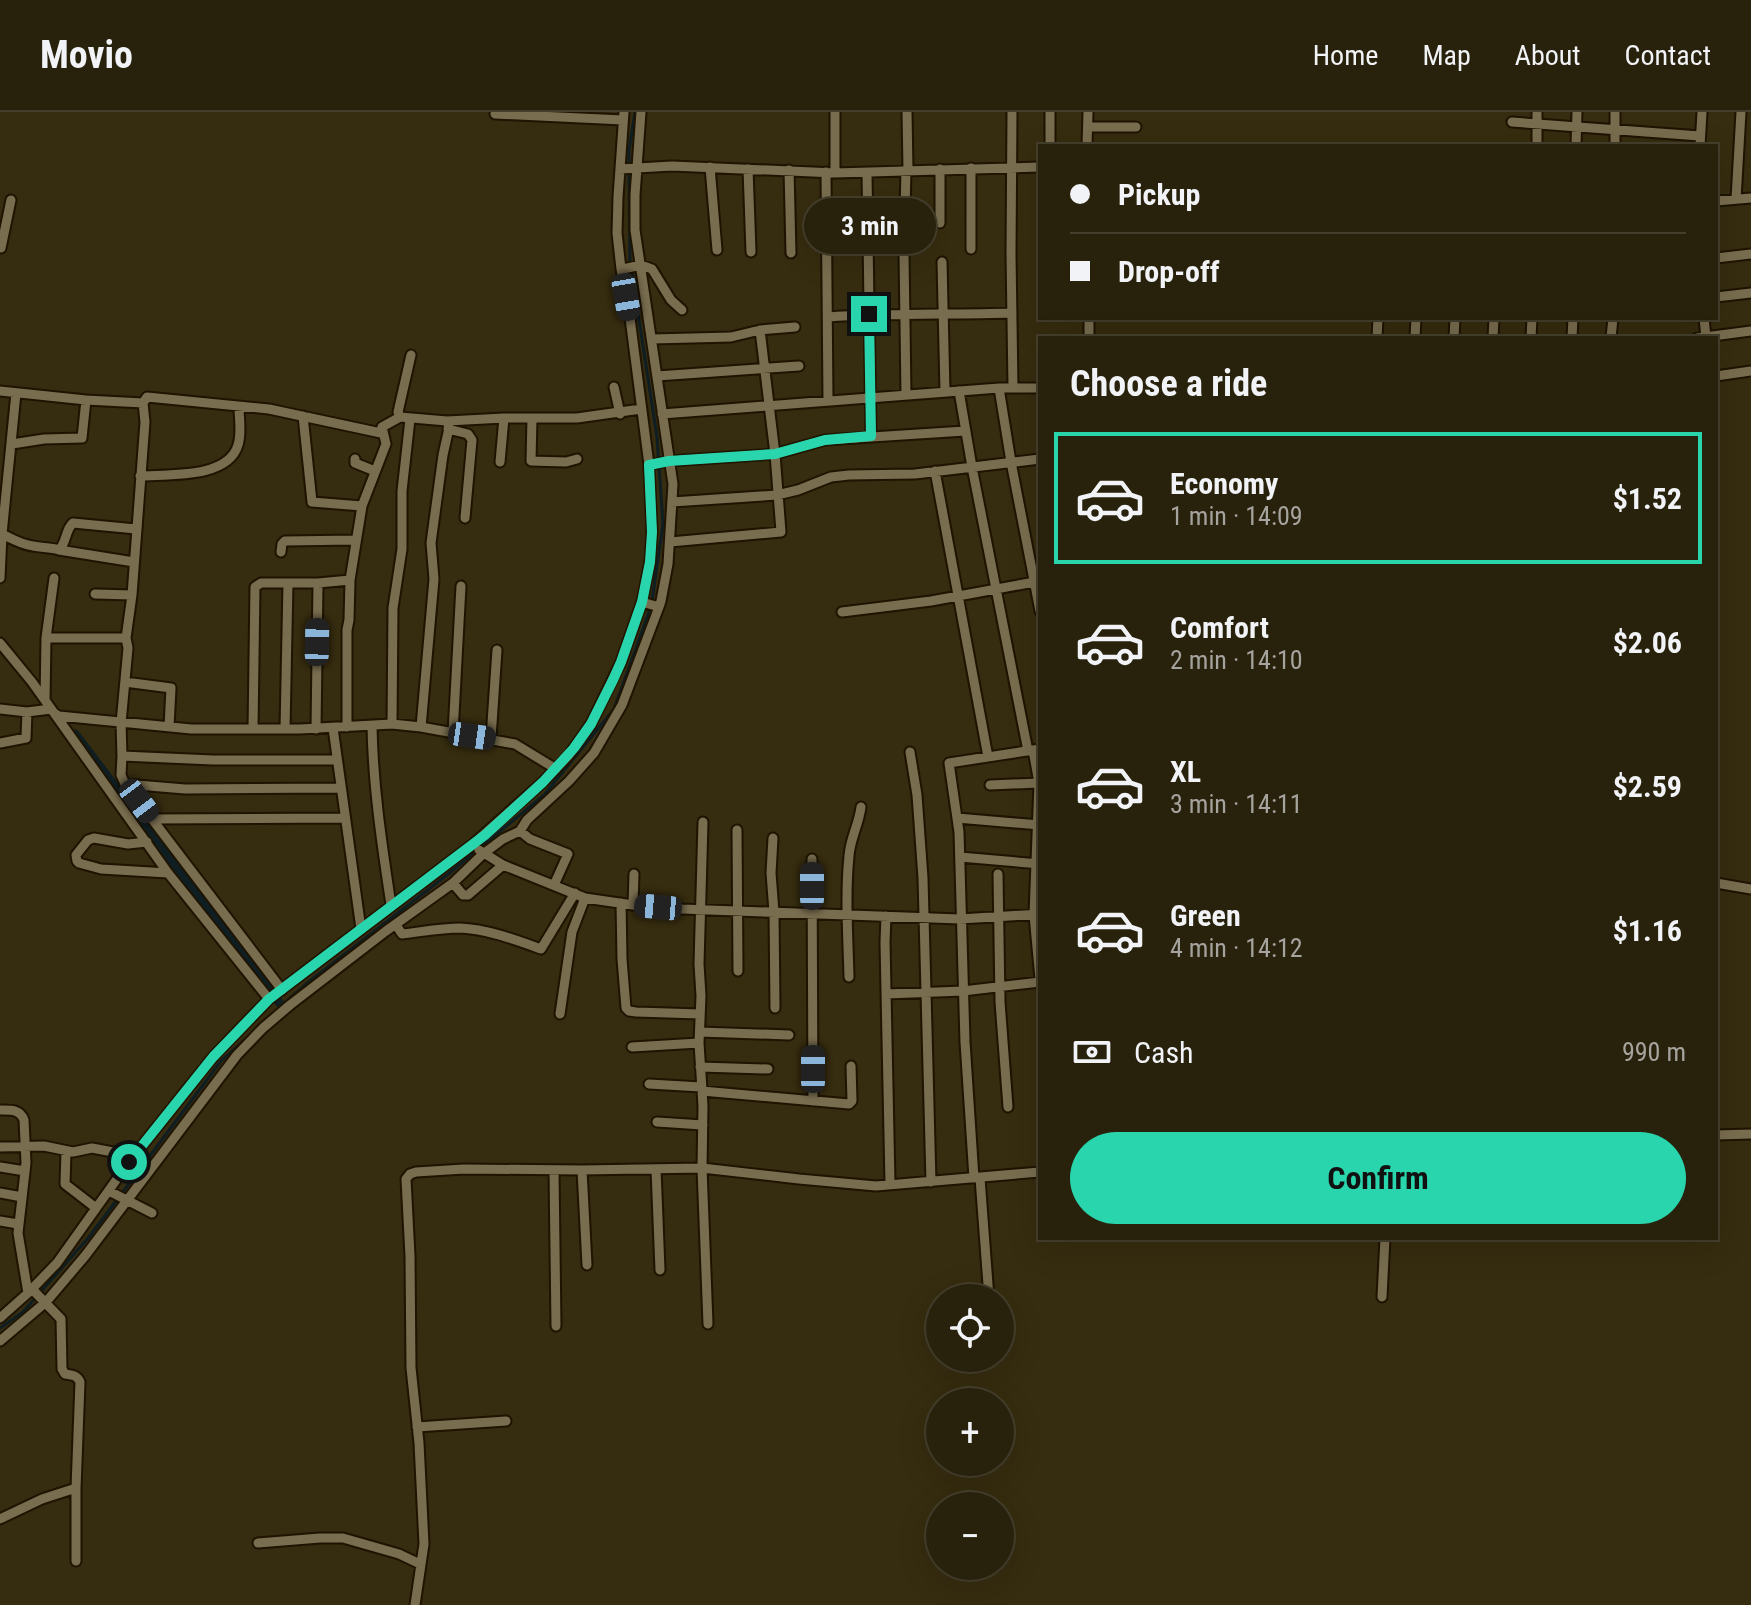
<!DOCTYPE html>
<meta charset="utf-8">
<style>
body{margin:0;font-family:"Roboto Condensed",sans-serif;background:#302914;color:#f1f3f6;height:100vh;display:flex;flex-direction:column;font-size:30px;white-space:nowrap}
*{box-sizing:border-box;margin:0}
p{font-size:26px;color:#a5a39d}
.icon{flex:none;width:44px;height:44px;fill:none;stroke:currentColor;stroke-width:2;stroke-linecap:round;stroke-linejoin:round}
.map{position:relative;flex:1;overflow:hidden}
.side{position:absolute;left:1038px;top:224px;width:680px;height:904px;display:flex;flex-direction:column;background:#28210b;border-radius:0px;box-shadow:0 8px 32px #0002,0 0 0 2px #443e2c}
.side>*{flex:none}
.hud{position:absolute;left:1038px;top:32px;width:680px;height:176px;border-radius:0px;box-shadow:0 8px 32px #0002,0 0 0 2px #443e2c;display:grid;align-content:center;height:176px;padding:0 32px;background:#28210b}
.fabs{position:absolute;left:926px;top:1172px;display:grid;gap:16px}
.fabs a{display:grid;place-items:center;width:88px;height:88px;border-radius:50%;background:#28210b;box-shadow:0 8px 32px #0002,0 0 0 2px #443e2c;font-size:40px}
.end{position:absolute;width:36px;height:36px;margin:-18px;border:10px solid #29d5ac;background:#111;box-shadow:0 0 0 4px #111}
.from{border-radius:50%}
.bubble{position:absolute;height:56px;border-radius:28px;background:#28210b;box-shadow:0 8px 32px #0002,0 0 0 2px #443e2c;font-size:26px;font-weight:700;line-height:56px;text-align:center}
.car{position:absolute;width:24px;height:48px;margin:-24px -12px;border-radius:10px;box-shadow:0 0 6px 2px #0007;background:linear-gradient(#222 24%,#8ab4d8 0 40%,#222 0 76%,#8ab4d8 0 86%,#222 0)}
.hud b{display:flex;align-items:center;gap:28px;height:76px;font-size:30px}
.hud b+b{border-top:2px solid #443e2c}
.hud i{width:20px;height:20px;background:#f1f3f6}
ul{padding:0;list-style:none}
li{display:flex;align-items:center;gap:24px;height:132px;margin:0 16px 12px;padding:0 16px;border:4px solid transparent;border-radius:0px}
li div{flex:1}
li b{display:block;font-size:30px}
li em{font-style:normal;font-weight:700}
li.current{border-color:#29d5ac}
li>.icon{width:72px;height:72px;stroke-width:1.5}
h2{padding:0 32px;font-size:36px;line-height:96px}
.pay{display:flex;align-items:center;gap:20px;height:88px;padding:0 32px;font-size:30px}
.pay p{margin-inline-start:auto}
.button{display:flex;gap:16px;margin-top:auto;padding:16px 32px}
.button a{flex:1;height:92px;border-radius:48px;background:#29d5ac;color:#111;font-size:32px;font-weight:700;line-height:92px;text-align:center}
header{display:flex;align-items:center;gap:48px;box-sizing:border-box;height:112px;padding:0 40px;background:#28210b;border-bottom:2px solid #443e2c}
header strong{font-size:38px}
nav{display:flex;gap:44px;margin-inline-start:auto;font-size:28px}
.map>svg:first-child{display:block}
</style>
<header>
<strong>Movio</strong>
<nav><a>Home</a><a>Map</a><a>About</a><a>Contact</a></nav>
</header>
<div class="map">
<svg width="1751" height="1493" viewBox="0 0 1751 1493">
<rect width="100%" height="100%" fill="#362c0f"/>
<g fill="none" stroke-linecap="round" stroke-linejoin="round">
<path stroke="#0f1e22" stroke-width="3" d="M629,52V38L635,0
M629,60L630,149L657,325L663,412L652,489
M280,895L311,868L447,763L544,683L614,597L650,497
M0,1216L23,1200L89,1125L221,949L251,922"/>
<path stroke="#0f1e22" stroke-width="9" d="M75,622L282,894"/>
<defs>
<path id="minor" d="M641,0L635,83V118L673,372L668,452L661,489L659,495L642,490
M835,0V61
M907,0L908,58
M1012,0L1011,142L1013,276
M1537,0V34
M1615,0V34
M495,2L623,8
M1512,10L1700,24
M1088,15H1136
M1050,34V0
M1087,34L1088,0
M1576,34L1577,0
M1700,34L1702,0
M710,55L717,138
M971,56V137
M620,57L672,54L835,61L1040,55
M748,57L751,140
M940,57V111
M789,58L791,141
M906,58L904,141L906,283
M826,60L828,289
M867,61L871,324
M1736,87L1741,0
M1716,89L1751,86
M1,136L11,88
M1716,146L1751,142
M942,150L945,280
M623,157L641,153L652,157L671,188L682,198
M1716,185L1751,181
M828,205C889,201 951,203 1012,201
M1704,206L1706,226
M1089,226V206
M1377,226L1378,206
M1415,226L1416,206
M1454,226L1455,206
M1493,226L1494,206
M1531,226L1532,206
M1572,226L1573,206
M1611,226L1613,206
M1697,226L1751,219
M652,227L731,225L760,218L795,215
M657,264L799,254
M1716,264L1751,259
M614,275L620,302
M999,276L1011,350L1040,499
M0,279L86,288L143,291
M959,279L972,355L1028,639
M662,302L999,276H1040
M303,304L312,390L362,394
M400,305L398,300L411,243
M532,306L531,349L566,350L577,347
M448,317L468,322L472,328L465,406
M12,332L44,327L82,326L86,288
M355,347V351L375,359
M500,350L504,306
M649,353L669,349L775,342L825,328L965,319
M935,359L988,645
M140,364C168,362 228,367 238,333C242,321 239,307 239,295
M672,390L777,383L798,378L831,365L849,363L915,362L1040,347
M2,422C12,427 22,433 33,434C42,436 50,435 59,438C67,430 65,418 73,411L136,417
M670,430L781,420L775,342L760,218
M59,438L134,450
M281,440L282,432L285,429L356,428
M0,466L2,422L16,281
M95,482L132,483
M842,500L931,489L1040,469
M46,526H126
M0,531L32,570L168,761L269,887
M125,570L171,576L169,615
M45,588L46,526L54,466
M0,597L27,600L51,597
M54,601L59,604L191,617H300L392,612L421,615L515,632L556,657
M392,612L393,496L402,437V379L410,307
M372,614C373,674 382,733 391,793
M347,615V518L349,508L350,468L362,394L386,332L382,315
M421,615L434,467L431,431L443,343L449,316L447,309
M333,616L361,817
M253,617L255,475L261,471H318L350,468
M285,617L288,471
M316,617L318,471
M453,621L461,474
M491,626L497,538
M0,631L26,626L27,600
M1040,637L1033,638L1039,671L1034,803L1040,867
M910,640L917,683L923,766L931,1070
M122,644L121,663L125,672L185,677L341,676
M337,648H213L122,644L121,611L128,536L126,526L132,483L145,310L143,291L147,285L269,297L381,321L382,315L400,305L447,309L504,306H577L641,297
M125,672L152,707L345,706
M990,673L1039,671
M957,706L1040,713
M152,707L282,878
M737,718L738,859
M520,719L530,727L568,742L554,773
M773,726L771,761L774,800L775,896
M147,730L128,732L94,726L88,728L76,743L77,749L79,751L101,757L168,761
M479,738L503,753L585,786L633,793L682,797L960,807L1040,802
M960,745L1040,752
M812,747L813,989
M998,762L1000,890L1008,995
M453,771L463,783H468L503,753
M1716,771L1751,777
M621,791L622,847L626,896L629,899L636,900L700,902
M633,793L634,762
M886,804L885,830L890,1072
M396,813L402,822C421,820 440,816 460,816C487,817 516,828 541,837L575,781
M849,865C848,825 845,783 849,744C850,727 859,712 861,695
M886,882L963,879L1040,870
M560,902L572,820L585,786
M700,920L789,923
M632,935L699,931
M700,955L768,957
M649,972L701,975
M702,979L849,992L852,989L851,954
M0,998C11,998 20,997 24,1008L26,1051L18,1121L28,1181
M657,1010L703,1013
M1716,1023L1751,1022
M0,1035L44,1034L73,1040L92,1036L113,1040L129,1050
M66,1039L65,1072L96,1096
M0,1055L25,1059
M656,1057L660,1158
M554,1058L556,1214
M582,1058L587,1153
M974,1066L965,930L959,720L949,651L1033,638
M980,1066L989,1186
M109,1079L152,1101
M0,1081L22,1085
M0,1109L18,1112
M32,1177L61,1207L62,1257L65,1262C72,1263 77,1263 80,1270L76,1376V1449
M1382,1185L1385,1126
M0,1206L28,1181L57,1151L129,1050L213,945L269,887L472,733L543,670L569,643L591,612L621,550L642,490L650,450L652,420L649,353L630,206L621,157L617,121L618,85L624,0
M708,1212L702,1056L799,1067L876,1074L1040,1060
M0,1229L46,1190L85,1144L237,943L263,916L290,893L386,819L453,771L483,742L503,727L520,719L527,708L569,669L594,641L622,593L659,495
M417,1315L506,1309
M0,1407L42,1387L76,1376
M258,1431L320,1426H343L399,1442L420,1452
M415,1493L424,1432L419,1331L411,1256L410,1144L406,1067L410,1062L416,1060L464,1057L582,1058L702,1056L703,994L699,931L701,884L699,852L703,710"/>
</defs>
<use href="#minor" stroke="#1e1400" stroke-width="13"/>
<use href="#minor" stroke="#796d4f" stroke-width="9"/>
</g>
<g fill="none" stroke-linecap="round" stroke-linejoin="round">
<path stroke="#29d5ac" stroke-width="10" d="M129,1050L213,945L269,887L485,723L543,670L574,636L591,612L613,568L621,550L642,490L650,450L652,420L649,353L669,349L775,342L825,328L871,324L869,202"/>
</g>
</svg>
<div class="fabs">
<a><svg class="icon" aria-label="locate" viewBox="0 0 24 24"><circle cx="12" cy="12" r="6"/><path d="M12 2v4M12 18v4M2 12h4M18 12h4"/></svg></a>
<a>+</a>
<a>−</a>
</div>
<i class="end from" style="left:129px;top:1050px"></i>
<i class="end" style="left:869px;top:202px"></i>
<div class="bubble" style="left:804px;top:86px;width:132px">3 min</div>
<i class="car" style="left:626px;top:185px;rotate:170deg"></i>
<i class="car" style="left:317px;top:530px;rotate:1deg"></i>
<i class="car" style="left:472px;top:624px;rotate:98deg"></i>
<i class="car" style="left:139px;top:689px;rotate:143deg"></i>
<i class="car" style="left:812px;top:774px;rotate:0deg"></i>
<i class="car" style="left:658px;top:795px;rotate:275deg"></i>
<i class="car" style="left:813px;top:957px;rotate:0deg"></i>
<div class="hud">
<b><i class="from"></i>Pickup</b>
<b><i></i>Drop-off</b>
</div>
<section class="side">
<h2>Choose a ride</h2>
<ul>
<li class="current"><svg class="icon" aria-label="car" viewBox="0 0 24 24"><path d="M5 17H2v-5l4-1 3-4h7l3 4 3 1v5h-3M9 17h6M6 11h13"/><circle cx="7" cy="17" r="2"/><circle cx="17" cy="17" r="2"/></svg><div><b>Economy</b><p>1 min · 14:09</p></div><em>$1.52</em></li>
<li><svg class="icon" aria-label="car" viewBox="0 0 24 24"><path d="M5 17H2v-5l4-1 3-4h7l3 4 3 1v5h-3M9 17h6M6 11h13"/><circle cx="7" cy="17" r="2"/><circle cx="17" cy="17" r="2"/></svg><div><b>Comfort</b><p>2 min · 14:10</p></div><em>$2.06</em></li>
<li><svg class="icon" aria-label="car" viewBox="0 0 24 24"><path d="M5 17H2v-5l4-1 3-4h7l3 4 3 1v5h-3M9 17h6M6 11h13"/><circle cx="7" cy="17" r="2"/><circle cx="17" cy="17" r="2"/></svg><div><b>XL</b><p>3 min · 14:11</p></div><em>$2.59</em></li>
<li><svg class="icon" aria-label="car" viewBox="0 0 24 24"><path d="M5 17H2v-5l4-1 3-4h7l3 4 3 1v5h-3M9 17h6M6 11h13"/><circle cx="7" cy="17" r="2"/><circle cx="17" cy="17" r="2"/></svg><div><b>Green</b><p>4 min · 14:12</p></div><em>$1.16</em></li>
</ul>
<div class="pay"><svg class="icon" aria-label="cash" viewBox="0 0 24 24"><path d="M3 7h18v10H3z"/><circle cx="12" cy="12" r="2"/></svg>Cash<p>990 m</p></div>
<div class="button"><a>Confirm</a></div>
</section>
</div>
